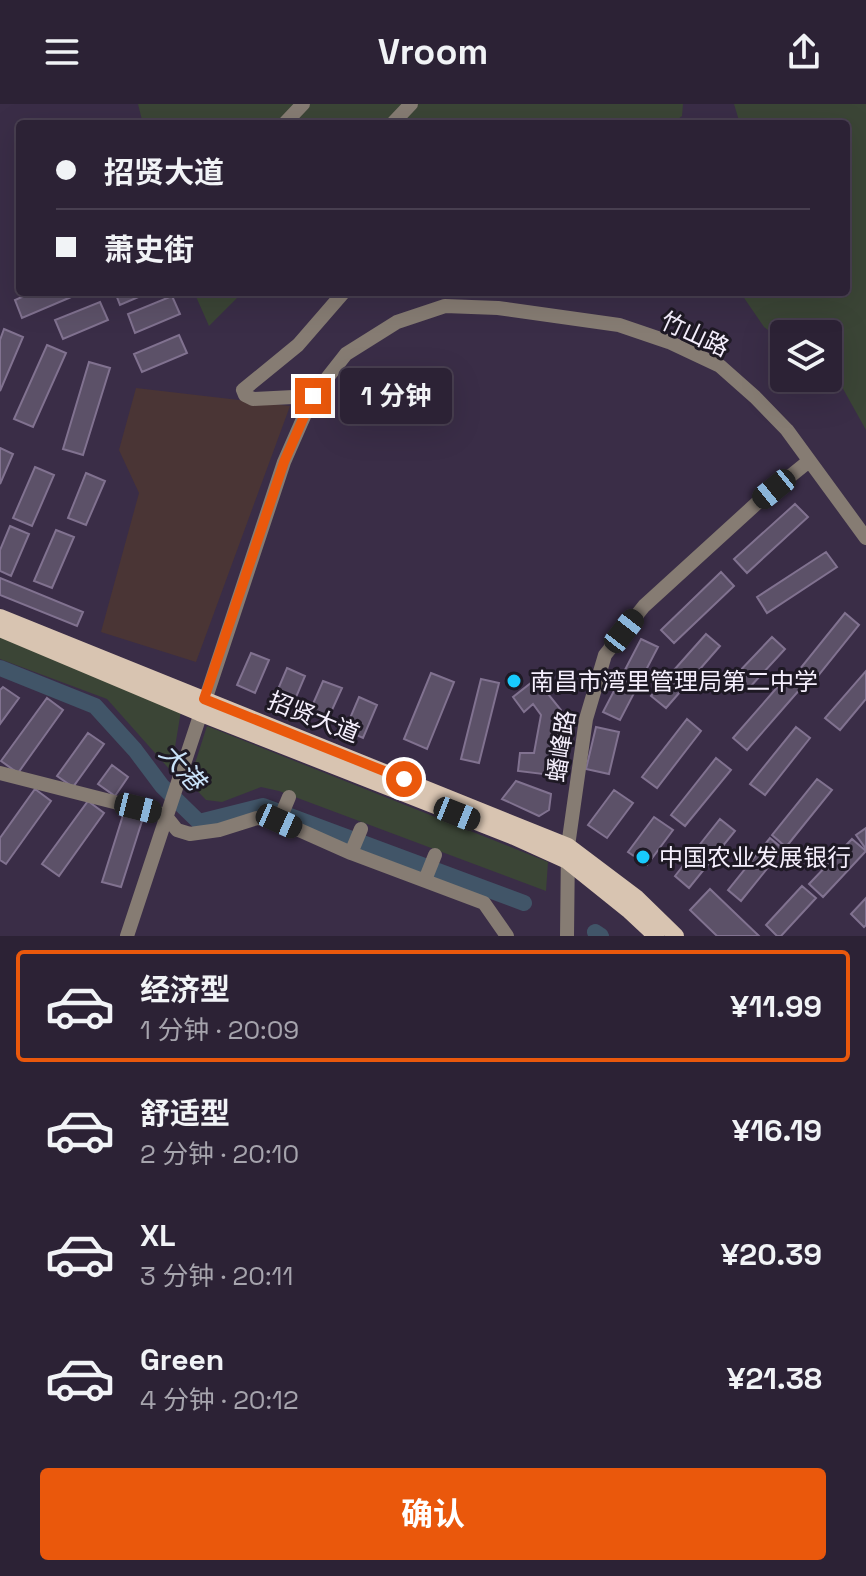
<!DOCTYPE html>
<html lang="zh">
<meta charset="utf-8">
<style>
body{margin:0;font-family:"Space Grotesk","Noto Sans SC",sans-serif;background:#342a3d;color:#f1f3f6;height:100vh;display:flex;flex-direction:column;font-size:30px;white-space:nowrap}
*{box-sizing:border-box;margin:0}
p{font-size:26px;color:#a6a4ad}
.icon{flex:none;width:44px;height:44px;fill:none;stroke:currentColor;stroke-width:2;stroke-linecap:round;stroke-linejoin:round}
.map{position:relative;height:832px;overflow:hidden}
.drawer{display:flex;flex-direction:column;background:#2c2235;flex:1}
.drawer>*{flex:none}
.hud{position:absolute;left:16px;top:16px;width:834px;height:176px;border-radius:8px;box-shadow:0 8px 32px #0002,0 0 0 2px #483f50;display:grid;align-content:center;height:176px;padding:0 40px;background:#2c2235}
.buttons{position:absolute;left:770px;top:216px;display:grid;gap:16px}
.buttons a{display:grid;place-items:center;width:72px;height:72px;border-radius:8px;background:#2c2235;box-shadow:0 8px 32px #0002,0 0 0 2px #483f50;font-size:40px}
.end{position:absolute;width:36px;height:36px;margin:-18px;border:10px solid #ea580c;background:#fff;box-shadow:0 0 0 4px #fff}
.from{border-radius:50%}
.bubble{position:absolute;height:56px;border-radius:8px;background:#2c2235;box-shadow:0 8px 32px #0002,0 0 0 2px #483f50;font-size:26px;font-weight:700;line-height:56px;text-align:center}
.car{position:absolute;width:24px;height:48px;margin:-24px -12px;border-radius:10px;box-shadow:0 0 6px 2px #0007;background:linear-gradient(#222 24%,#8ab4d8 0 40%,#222 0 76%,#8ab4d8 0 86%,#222 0)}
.hud b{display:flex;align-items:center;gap:28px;height:76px;font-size:30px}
.hud b+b{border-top:2px solid #483f50}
.hud i{width:20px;height:20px;background:#f1f3f6}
ul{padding:14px 0 0;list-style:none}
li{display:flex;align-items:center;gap:24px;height:112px;margin:0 16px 12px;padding:0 24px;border:4px solid transparent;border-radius:8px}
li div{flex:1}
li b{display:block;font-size:30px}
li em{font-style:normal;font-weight:700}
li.active{border-color:#ea580c}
li>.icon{width:72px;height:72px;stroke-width:1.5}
.primary-button{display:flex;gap:16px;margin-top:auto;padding:16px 40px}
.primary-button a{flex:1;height:92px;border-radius:8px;background:#ea580c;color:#fff;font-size:32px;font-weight:700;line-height:92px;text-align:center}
header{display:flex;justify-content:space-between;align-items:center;height:104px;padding:0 40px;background:#2c2235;font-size:36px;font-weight:700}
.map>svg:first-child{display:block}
</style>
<header><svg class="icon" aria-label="menu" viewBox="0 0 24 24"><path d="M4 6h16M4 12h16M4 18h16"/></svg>Vroom<svg class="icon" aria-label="share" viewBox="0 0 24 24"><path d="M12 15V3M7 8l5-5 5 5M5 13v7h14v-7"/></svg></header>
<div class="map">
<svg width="866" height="832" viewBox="0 0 866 832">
<rect width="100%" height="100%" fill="#3a2d47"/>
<path fill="#4a3535" d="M136,284L290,302L196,558L101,528L139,389L119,346Z"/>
<path fill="#3b4536" d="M138,0H683L682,12L671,20H143Z
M734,0H866V326L842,283L828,272V230H784V238L764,223L740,188H846V20H740Z
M194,188H243L209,222Z
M0,532L181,607L171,667L107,595L0,555Z
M207,622L548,758L546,787L279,687L261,683L222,698L206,696L189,678Z"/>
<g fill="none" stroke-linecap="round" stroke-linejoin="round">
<path stroke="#415568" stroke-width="16" d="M0,564L95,602L135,646L162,682L199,718L263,702L524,799
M595,828L601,832"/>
</g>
<path fill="#5c5168" stroke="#817290" stroke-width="2" d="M33,188H83L22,214L15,196Z
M115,188H150L120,201Z
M172,192L180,210L135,229L128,210Z
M100,198L108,216L63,235L55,216Z
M4,225L23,233L0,287V236Z
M179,231L187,249L142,268L134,250Z
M47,241L66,249L33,323L14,315Z
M89,258L110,264L83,351L63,345Z
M0,344L13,350L0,380Z
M35,363L54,371L32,422L13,414Z
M86,369L105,377L86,421L68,414Z
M795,400L808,413L747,469L734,455Z
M10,422L29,430L11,472L0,467V446Z
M56,426L74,433L52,484L34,477Z
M826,448L837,463L767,509L757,493Z
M721,468L734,482L674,539L661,526Z
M0,474L83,508L77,522L0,491Z
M845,509L859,521L814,577L799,566Z
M706,530L720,542L666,604L651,592Z
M772,533L785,545L749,584L735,572Z
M641,535L658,543L620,616L603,608Z
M251,549L269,556L255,589L237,581Z
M287,564L305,572L291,605L273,597Z
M866,567V595L840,626L825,614Z
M431,569L454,578L427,645L404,635Z
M787,572L801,584L747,646L733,634Z
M481,575L499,579L479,659L461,655Z
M536,575L561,606L551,671L518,667L520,649H534L541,611L533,600L524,608L513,593Z
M323,577L342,584L327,617L309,609Z
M3,583L19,594L0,620V586Z
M359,593L377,601L363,634L345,626Z
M47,594L63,606L18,669L1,657Z
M687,615L701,627L657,684L642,673Z
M596,623L619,628L609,670L586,665Z
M796,623L810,634L765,691L750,680Z
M88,629L104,640L73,683L57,672Z
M716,654L731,666L685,722L671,711Z
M112,661L128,673L115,692L98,680Z
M817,675L832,686L786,743L772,731Z
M516,677L551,690L549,706L539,712L502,695Z
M35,685L51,697L6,760L0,756V734Z
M614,686L633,699L607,734L588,721Z
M88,697L104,709L59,772L42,760Z
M124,708L143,714L121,783L102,778Z
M654,713L673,726L647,761L628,748Z
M720,715L735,727L689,784L675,772Z
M866,724V745L856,731Z
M770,734L783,745L741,797L728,786Z
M852,735L866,747L823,793L809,780Z
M802,782L816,794L781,832H777L766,821Z
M710,785L759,832H717L690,806Z
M866,794V821L864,823L851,810Z"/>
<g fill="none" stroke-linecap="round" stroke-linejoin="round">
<path stroke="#867c73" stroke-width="14" d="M284,20L303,0
M392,20L411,0
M313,292L253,295L245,291L243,286L298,241L344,188
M0,669L165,711L177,726L190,730L219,726L257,714L279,717L351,749L484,799L507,832
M279,717L289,693
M351,749L361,725
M425,776L435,751
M127,832L284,358L313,292L346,250L397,218L445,202L498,204L619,221L669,238L720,262L755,293L787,326L866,434
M567,832L568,742L586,615L605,551L644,502L757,399L809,357"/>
<path stroke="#d8c4b1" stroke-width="16" d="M0,513L568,742L637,794L676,832
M0,525L199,609L514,733L567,757L628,806L656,832"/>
</g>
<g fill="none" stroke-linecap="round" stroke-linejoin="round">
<path stroke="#ea580c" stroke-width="10" d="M313,292L284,358L204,595L404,675"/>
</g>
<g fill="#18cafc" stroke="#1e1924" stroke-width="3">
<circle cx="514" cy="577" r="8"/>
<circle cx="643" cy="753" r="8"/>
</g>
<g text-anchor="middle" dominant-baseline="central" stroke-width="6" stroke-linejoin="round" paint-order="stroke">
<g font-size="24" fill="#f5effd" stroke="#1e1924">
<text transform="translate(695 230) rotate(25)">竹山路</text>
<text transform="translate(314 613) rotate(22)">招贤大道</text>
<text transform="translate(561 642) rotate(-81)">蟠峰路</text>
</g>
<g font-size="24" fill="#f5effd" stroke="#1e1924" text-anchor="start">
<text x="530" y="577">南昌市湾里管理局第二中学</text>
<text x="659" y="753">中国农业发展银行</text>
</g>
<g font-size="26" font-style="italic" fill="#c9e2f9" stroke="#1e1924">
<text transform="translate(182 663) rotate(48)">大港</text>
</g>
</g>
</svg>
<div class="buttons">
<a><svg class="icon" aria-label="layers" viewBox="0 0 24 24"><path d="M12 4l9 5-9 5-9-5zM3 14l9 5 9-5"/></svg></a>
</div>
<i class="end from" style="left:404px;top:675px"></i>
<i class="end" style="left:313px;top:292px"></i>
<div class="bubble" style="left:340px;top:264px;width:112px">1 分钟</div>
<i class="car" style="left:774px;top:385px;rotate:231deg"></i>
<i class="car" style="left:624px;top:527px;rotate:38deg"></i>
<i class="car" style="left:138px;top:704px;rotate:104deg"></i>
<i class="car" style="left:457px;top:710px;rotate:112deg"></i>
<i class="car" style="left:279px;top:717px;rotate:114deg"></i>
<div class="hud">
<b><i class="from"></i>招贤大道</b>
<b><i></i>萧史街</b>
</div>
</div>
<section class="drawer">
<ul>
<li class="active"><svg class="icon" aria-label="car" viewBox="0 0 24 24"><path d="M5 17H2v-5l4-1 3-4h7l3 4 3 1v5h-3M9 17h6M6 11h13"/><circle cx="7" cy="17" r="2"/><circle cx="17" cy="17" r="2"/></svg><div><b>经济型</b><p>1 分钟 · 20:09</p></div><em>¥11.99</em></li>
<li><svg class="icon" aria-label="car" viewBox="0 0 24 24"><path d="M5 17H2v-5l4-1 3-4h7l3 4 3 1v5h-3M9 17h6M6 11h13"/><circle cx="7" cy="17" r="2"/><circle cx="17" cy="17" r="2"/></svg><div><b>舒适型</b><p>2 分钟 · 20:10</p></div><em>¥16.19</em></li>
<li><svg class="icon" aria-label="car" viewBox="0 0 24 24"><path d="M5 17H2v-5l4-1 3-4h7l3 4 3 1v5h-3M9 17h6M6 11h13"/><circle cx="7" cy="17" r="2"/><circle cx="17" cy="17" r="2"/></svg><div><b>XL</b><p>3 分钟 · 20:11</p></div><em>¥20.39</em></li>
<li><svg class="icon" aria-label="car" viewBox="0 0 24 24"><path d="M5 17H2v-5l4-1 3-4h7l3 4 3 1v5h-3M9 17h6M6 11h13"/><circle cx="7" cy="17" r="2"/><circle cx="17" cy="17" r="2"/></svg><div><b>Green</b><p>4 分钟 · 20:12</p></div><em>¥21.38</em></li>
</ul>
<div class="primary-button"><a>确认</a></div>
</section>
